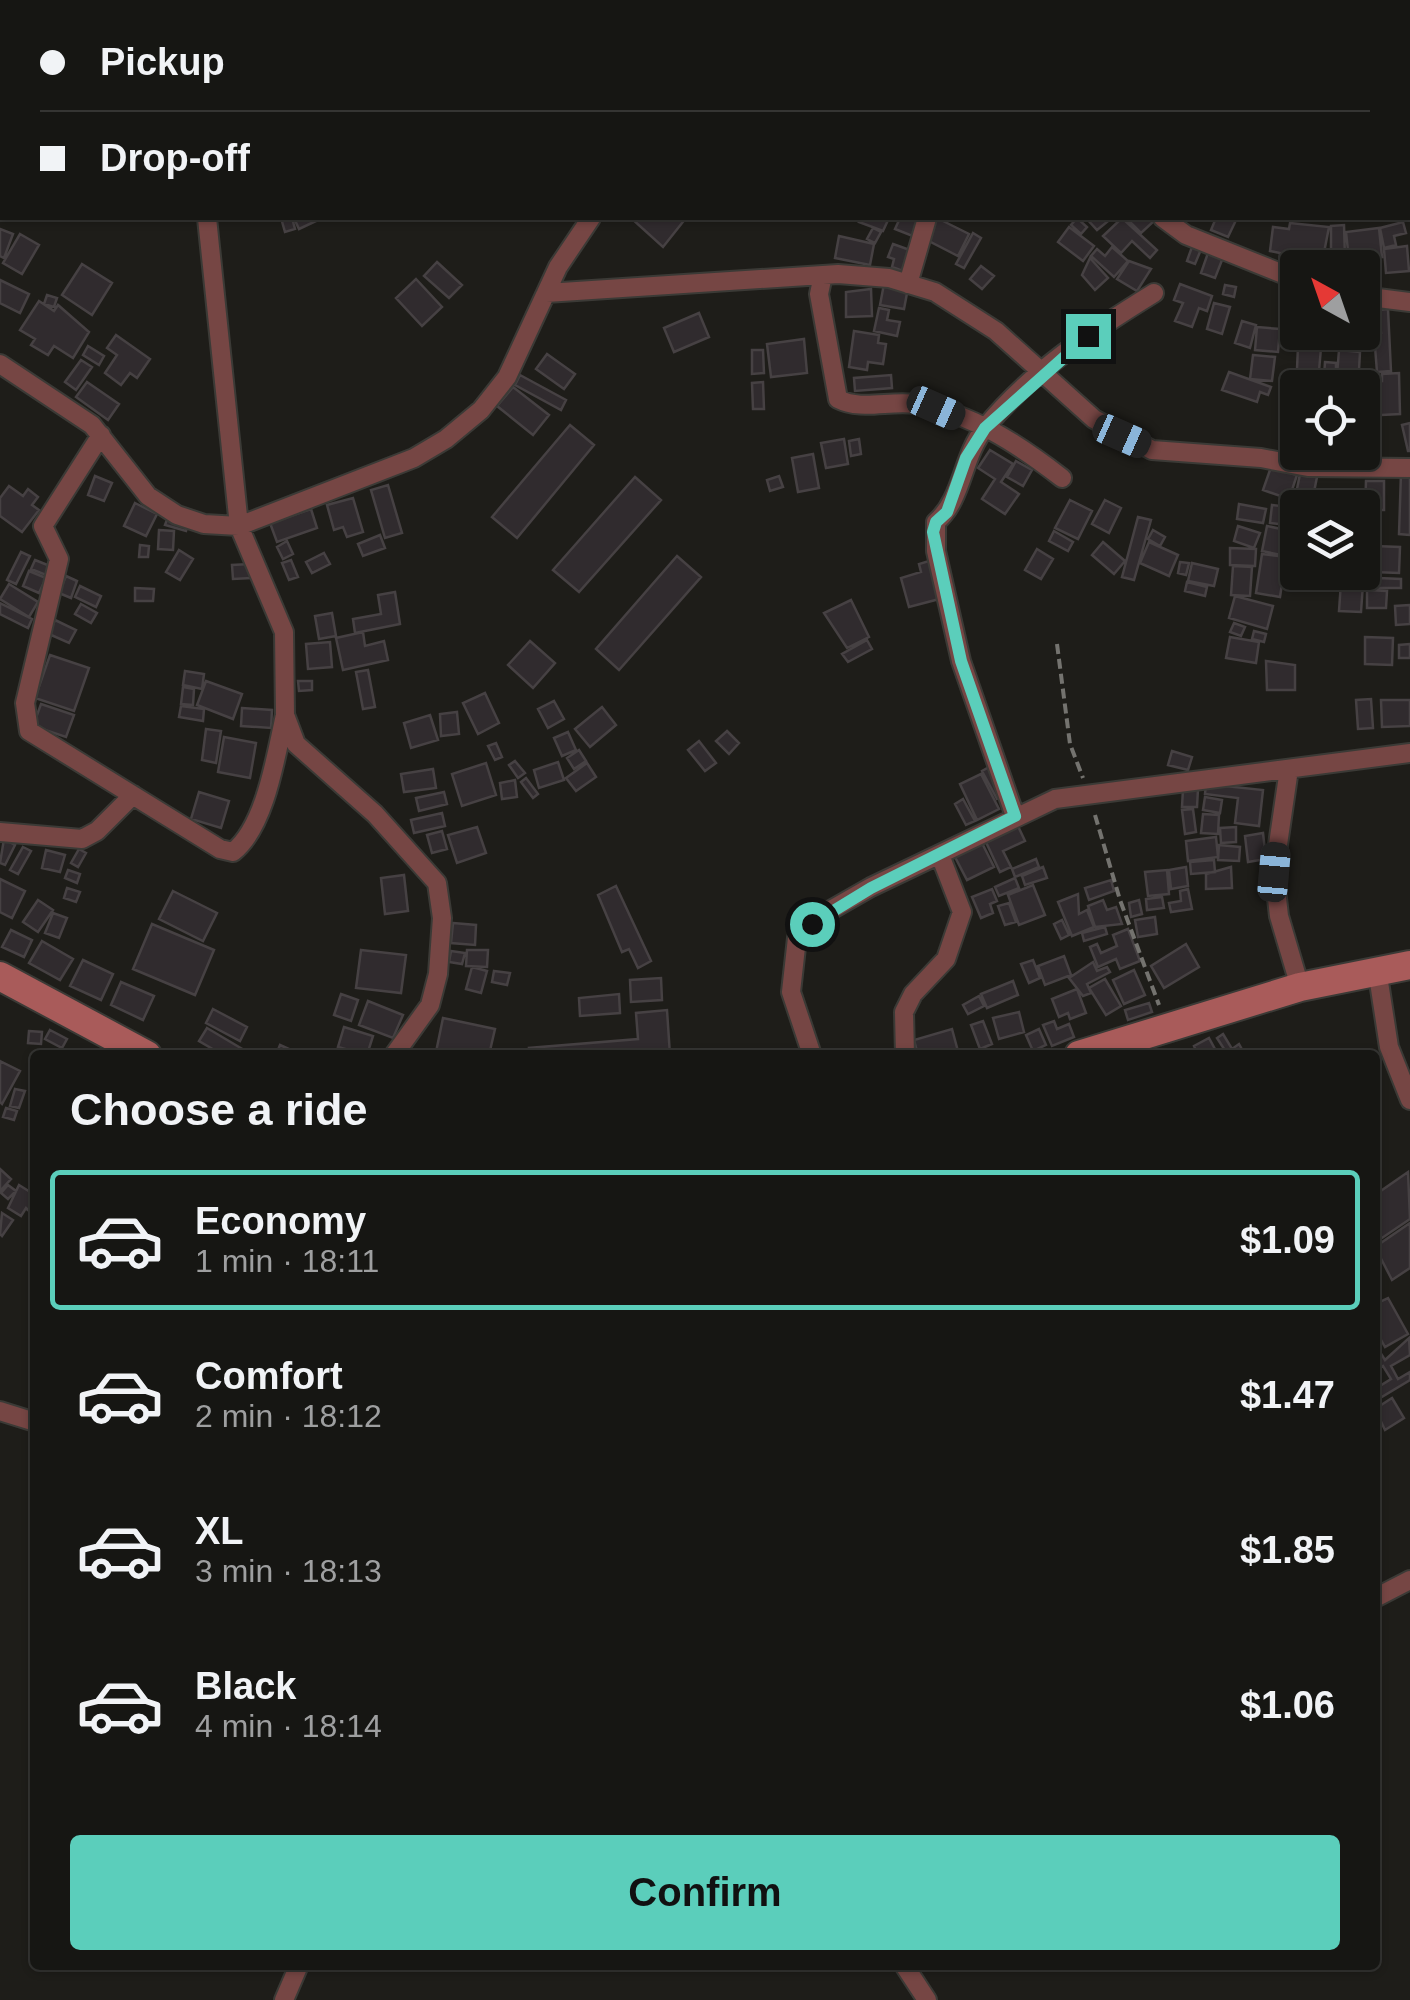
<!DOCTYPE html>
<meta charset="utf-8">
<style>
body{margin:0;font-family:Helvetica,sans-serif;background:#1f1f1c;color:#f1f3f6;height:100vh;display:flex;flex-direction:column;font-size:38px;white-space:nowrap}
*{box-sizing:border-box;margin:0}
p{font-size:32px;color:#9e9fa0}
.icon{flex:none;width:55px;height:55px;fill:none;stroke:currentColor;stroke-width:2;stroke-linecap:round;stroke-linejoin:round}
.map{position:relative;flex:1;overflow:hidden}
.panel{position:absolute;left:30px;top:1050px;width:1350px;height:920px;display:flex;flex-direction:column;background:#161613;border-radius:10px;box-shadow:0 2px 8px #0004,0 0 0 2px #353533}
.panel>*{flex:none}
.guide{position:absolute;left:0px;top:0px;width:1410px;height:220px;box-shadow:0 2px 8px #0004,0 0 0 2px #353533;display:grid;align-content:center;height:220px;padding:0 40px;background:#161613}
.needle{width:65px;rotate:320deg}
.controls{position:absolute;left:1280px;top:250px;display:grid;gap:20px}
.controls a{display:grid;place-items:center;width:100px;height:100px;border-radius:10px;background:#161613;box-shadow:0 2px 8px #0004,0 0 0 2px #353533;font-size:50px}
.end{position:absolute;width:45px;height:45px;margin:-22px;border:12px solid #5bcebb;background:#111;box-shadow:0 0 0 5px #111}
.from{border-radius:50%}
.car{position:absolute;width:30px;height:60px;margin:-30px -15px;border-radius:12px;box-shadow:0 0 8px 2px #0007;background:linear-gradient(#222 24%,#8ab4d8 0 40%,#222 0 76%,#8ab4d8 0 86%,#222 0)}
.guide b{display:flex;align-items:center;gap:35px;height:95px;font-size:38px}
.guide b+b{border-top:2px solid #353533}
.guide i{width:25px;height:25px;background:#f1f3f6}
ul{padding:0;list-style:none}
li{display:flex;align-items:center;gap:30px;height:140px;margin:0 20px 15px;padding:0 20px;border:5px solid transparent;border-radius:10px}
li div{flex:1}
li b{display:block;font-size:38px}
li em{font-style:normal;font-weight:800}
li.active{border-color:#5bcebb}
li>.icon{width:90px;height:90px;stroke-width:1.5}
h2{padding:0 40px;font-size:45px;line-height:120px}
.primary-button{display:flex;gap:20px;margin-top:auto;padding:20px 40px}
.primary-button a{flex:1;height:115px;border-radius:10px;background:#5bcebb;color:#111;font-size:40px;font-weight:800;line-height:115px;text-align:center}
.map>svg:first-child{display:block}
</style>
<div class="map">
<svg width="1410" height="2000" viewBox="0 0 1410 2000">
<rect width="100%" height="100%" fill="#1e1d19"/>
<path fill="#302b2e" stroke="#464143" stroke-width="2.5" d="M281,218H292L295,229L285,232Z
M294,218H315L316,221L299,229Z
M631,218H686L663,247Z
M861,218H889L883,231L859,222Z
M900,218H923L915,237L895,229Z
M937,218L969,234L958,256L925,239Z
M1077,218L1087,227L1081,234L1071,225Z
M1086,218H1103L1107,222L1097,230Z
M1122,218L1157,250L1150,258L1132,241L1121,253L1103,236Z
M1126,218H1151L1154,221L1141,233Z
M1216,218H1237L1228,237L1211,230Z
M1403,222L1406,233L1394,236L1396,245L1384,248L1380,228Z
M1290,223L1329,227L1321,268L1279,262L1280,253L1270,251L1273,227L1289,229Z
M1344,225L1345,257H1331V226Z
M1069,227L1094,246L1083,261L1058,242Z
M873,228L881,232L875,243L867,239Z
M1379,228L1382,257L1349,260L1346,232Z
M0,229L13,234L4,258L0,256Z
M973,233L981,238L964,268L956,264Z
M20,234L39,245L22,274L3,263Z
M839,236L874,244L870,265L835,258Z
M893,244L910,250L903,271L892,267L894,259L888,257Z
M1193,244L1202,247L1195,264L1187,261Z
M1407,246L1409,271L1386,273L1384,249Z
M1112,247L1128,261L1114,277L1091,256L1097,249L1105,256Z
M1209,250L1224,255L1215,278L1201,273Z
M1090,258L1108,278L1095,290L1082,275Z
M1129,261L1151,269L1137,291L1117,279Z
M437,262L462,285L449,298L424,276Z
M82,264L112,283L92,315L62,295Z
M981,266L994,276L982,289L970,279Z
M416,279L442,307L422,326L396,298Z
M0,280L29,294L20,313L0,303Z
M884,284L908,288L904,309L880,305Z
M1180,284L1212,296L1207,311L1199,308L1192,327L1175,321L1183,303L1174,300Z
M1225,285L1236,287L1234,297L1223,294Z
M871,289L872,316L846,317V292Z
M47,295L57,298L54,307L44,304Z
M39,301L54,311L58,305L89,332L73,358L54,346L48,355L31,345L35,339L20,330Z
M1214,303L1230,307L1222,334L1207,329Z
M879,308L889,310L887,320L900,322L897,336L874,331Z
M1377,308L1378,330L1362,331V309Z
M1388,309L1391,371L1377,372L1374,334L1381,333L1379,310Z
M699,313L709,337L674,352L664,328Z
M1242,321L1256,325L1250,348L1235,343Z
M1257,327L1280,329L1278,352L1255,350Z
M854,331L879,335L878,343L886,344L883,364L868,362L867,370L849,367Z
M1308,332H1334L1333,339Z
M116,335L150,359L137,378L130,373L121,385L105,373L117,355L107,348Z
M804,339L807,373L771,377L767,344Z
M88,346L104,356L99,365L83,355Z
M1298,346L1321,348L1319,371L1297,369Z
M752,350H763L764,373L752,374Z
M1339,350L1360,352L1358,388H1336Z
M547,354L575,374L564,389L536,369Z
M1253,355L1275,357L1272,381L1250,379Z
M81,360L92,367L76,390L65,382Z
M1325,362L1336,363V377H1324Z
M1229,372L1271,387L1268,395L1260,392L1257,402L1222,390Z
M1399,373L1400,414L1362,416L1361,382L1382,381V374Z
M520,375L566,400L561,410L515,385Z
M891,375L892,388L855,391L854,378Z
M1291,380L1318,384L1317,388H1298V402L1288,401Z
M87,382L119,404L108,420L76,397Z
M763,382L764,409H753L752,383Z
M513,387L549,415L533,435L497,406Z
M1285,416L1292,418L1290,431L1283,430Z
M1410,423V451H1408L1402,425Z
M570,425L594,445L517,538L492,517Z
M1288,434L1298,437V452L1284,446Z
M844,439L848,464L826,468L821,443Z
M859,439L861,454L851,456L849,441Z
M990,450L1013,464L1001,482L1019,494L1005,514L982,499L995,479L978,468Z
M813,454L819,488L798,492L792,458Z
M1016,461L1032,470L1023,486L1007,477Z
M1271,467L1297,475L1289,499L1263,490Z
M1401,473L1410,474V535L1399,534Z
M1300,474L1317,477L1314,492L1297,489Z
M95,476L112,483L104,501L88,495Z
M779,476L783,487L770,491L767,480Z
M635,477L661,500L579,592L553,570Z
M1366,481H1384V510H1365Z
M388,485L402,533L385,538L371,490Z
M9,486L23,496L28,489L38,497L32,505L39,510L22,532L0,516V498Z
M353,498L363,532L347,537L343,527L334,530L327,505Z
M1070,500L1092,511L1078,539L1055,528Z
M1105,500L1121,508L1109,533L1092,524Z
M135,503L157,514L146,536L124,526Z
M1239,504L1266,509L1263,523L1237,519Z
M1272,505L1298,508V526L1270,523Z
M311,509L317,528L277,542L270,523Z
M168,517L188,524L186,531L165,525Z
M1138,517L1151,520L1134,580L1122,577Z
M1238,526L1260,533L1254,548L1234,541Z
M1267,526L1286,530L1284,536L1295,539L1291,557L1262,551Z
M159,530L174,531L173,550L158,549Z
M1153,530L1165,537L1160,546L1148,539Z
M1054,531L1073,542L1068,551L1049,541Z
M380,535L385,548L363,556L358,544Z
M287,541L293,554L283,559L277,547Z
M1103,542L1125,561L1114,574L1092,555Z
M1149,542L1178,555L1169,576L1140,563Z
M140,545L149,546L148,557H139Z
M1374,546L1400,547L1399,573L1373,572Z
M1230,548L1256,549L1255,566L1230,565Z
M1037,549L1053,559L1041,579L1025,570Z
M179,550L193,559L180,580L166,572Z
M21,552L30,556L16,584L7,580Z
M324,553L330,564L312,573L306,562Z
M1262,554L1286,557L1280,597L1256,593Z
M677,556L701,577L619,670L596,649Z
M35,560L50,566L46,575L31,569Z
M291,560L298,577L289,580L282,563Z
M932,560L943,598L909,607L901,578L921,572L919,564Z
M1180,562L1189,563L1186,575L1178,573Z
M1192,563L1218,569L1214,586L1188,581Z
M250,564L251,578L233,579L232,565Z
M1298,564V572H1327L1324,590L1294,585Z
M1233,566L1252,567L1250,596L1231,595Z
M1369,570L1367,581L1345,577V572Z
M29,571L46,578L39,593L23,586Z
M66,576L77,581L71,598L59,593Z
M1378,578L1401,579V588H1377Z
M1187,582L1207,587L1205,596L1185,591Z
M1341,582L1363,584L1361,612L1339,611Z
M9,584L38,602L29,617L0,599Z
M80,586L101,596L96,607L75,597Z
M135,588L154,589L153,601H135Z
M1367,590L1387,591L1386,608H1367Z
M395,592L400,624L355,633L353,619L381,614L378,595Z
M1235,596L1273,606L1267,629L1229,618Z
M851,600L869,637L847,648L824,613Z
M0,603L32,619L28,628L0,614Z
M81,604L97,613L91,623L75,614Z
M1410,605V624L1396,625L1395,606Z
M332,613L336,636L319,639L315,616Z
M55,620L76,630L69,643L49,634Z
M1234,623L1245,627L1241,636L1230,632Z
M1254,631L1266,634L1264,642L1252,639Z
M363,632L365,646L384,641L388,660L343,670L336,638Z
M1230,637L1259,642L1256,663L1226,658Z
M1365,637L1393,638L1392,665L1365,664Z
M867,640L872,649L848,662L842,654Z
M530,641L555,663L533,688L508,665Z
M330,642L332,667L308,669L306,644Z
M1410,644V658H1399V645Z
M50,655L89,668L74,711L35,698Z
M1266,661L1295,665V690H1267Z
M368,670L375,707L363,709L356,672Z
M185,671L204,674L202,689L183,685Z
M206,681L242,694L233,719L197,705Z
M298,681H312V690L299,691Z
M183,687L194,689L193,705L181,704Z
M485,693L499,723L478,734L463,703Z
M1371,699L1373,728L1358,729L1356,700Z
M1381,700H1410V726L1382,727Z
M554,701L564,719L548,728L538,709Z
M41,704L74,715L66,737L33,726Z
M181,706L204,709L203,721L179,717Z
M602,707L616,725L590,747L575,729Z
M242,708L272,710L271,728L241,726Z
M457,712L459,734L441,736L440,714Z
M430,715L438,740L411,748L404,723Z
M206,729L221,731L216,763L202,760Z
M727,731L739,743L729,754L716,741Z
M568,732L576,750L562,756L554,738Z
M224,737L256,743L250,778L218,772Z
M699,741L716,763L705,771L688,750Z
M496,743L502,757L495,760L488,746Z
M579,750L586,761L574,769L567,758Z
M1172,751L1192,757L1188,770L1168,765Z
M515,761L525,773L518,778L509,765Z
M558,762L564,780L539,788L534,770Z
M486,763L496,795L462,806L452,774Z
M587,763L596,777L576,791L566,778Z
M991,766L1006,795L997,799L982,771Z
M433,769L436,788L404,792L401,774Z
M981,774L999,809L977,820L960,784Z
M526,778L538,794L533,798L521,782Z
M515,780L517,797L502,799L500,783Z
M1206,784L1263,790L1259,826L1235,823L1238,798L1205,794Z
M1183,789H1198L1197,807H1182Z
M199,792L229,801L221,828L191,819Z
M444,792L447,804L419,811L416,798Z
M1205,797L1222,800L1220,813L1203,810Z
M963,799L975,821L966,825L955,804Z
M1193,809L1196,832L1185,834L1182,810Z
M442,813L445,826L414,833L411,820Z
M1203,814L1219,815L1218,834L1201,833Z
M1017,824L1025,841L1003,851L1011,867L1000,872L985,840Z
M477,827L486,853L457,863L448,835Z
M1236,827V842L1221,843L1220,828Z
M442,831L447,849L432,853L427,835Z
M1263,833L1266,859L1248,862L1245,836Z
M1216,837L1218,857L1188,861L1186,841Z
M4,839L15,845L5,865L0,863Z
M982,843L994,867L967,880L955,857Z
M1219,845L1240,847L1239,861L1218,860Z
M23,847L31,851L18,874L10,870Z
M79,849L86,853L78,867L71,863Z
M46,850L65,855L60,872L42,868Z
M1036,859L1039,867L1015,877L1012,869Z
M1214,860L1215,872L1191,874L1190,862Z
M1043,867L1047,878L1025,885L1022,876Z
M1186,867L1188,886L1171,889L1169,870Z
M1231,867L1232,888L1206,889V874Z
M68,870L80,874L77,883L65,878Z
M1167,870L1169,894L1148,896L1145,872Z
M404,875L408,911L385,914L381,878Z
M1015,878L1019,888L999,896L995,887Z
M0,879L25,891L12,918L0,912Z
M1111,880L1114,891L1089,900L1085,888Z
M1033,885L1045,915L1019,925L1008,895Z
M616,886L651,961L638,968L629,949L622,952L598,895Z
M67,888L80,892L76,902L64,898Z
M992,889L997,901L990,904L993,913L981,918L972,897Z
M1188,889L1192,909L1171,912L1169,903L1181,901L1180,891Z
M173,891L217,913L203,941L159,919Z
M1078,894L1079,914L1087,910L1094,927L1072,936L1058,902Z
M1162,897L1164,908L1147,910L1146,899Z
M38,900L53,910L38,932L23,922Z
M1103,900L1107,910L1116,907L1122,924L1095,927L1088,906Z
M1139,900L1142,914L1131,917L1129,903Z
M1009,903L1016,922L1005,925L998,906Z
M53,913L67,918L59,938L45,933Z
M1155,917L1157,934L1138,937L1135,920Z
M1062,920L1069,935L1061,939L1054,924Z
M453,923L476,925L475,945L451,943Z
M152,924L214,950L195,995L133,969Z
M1105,927L1107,934L1084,941L1082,933Z
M1128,929L1140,961L1120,969L1116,959L1098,967L1090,947L1097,944L1101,953L1117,946L1113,935Z
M11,930L32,940L24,957L2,947Z
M42,941L73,959L60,980L29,963Z
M1186,944L1199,967L1164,988L1151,966Z
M361,950L406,955L401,993L356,988Z
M467,950H488L487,967L466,966Z
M451,951L465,953L462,964L449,962Z
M1064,956L1071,975L1045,985L1038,966Z
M83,960L113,974L101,1000L70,986Z
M1033,960L1040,978L1029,983L1021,964Z
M1093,962L1097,971L1107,967L1110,972L1087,984L1091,993L1083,996L1069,978Z
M472,967L487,971L481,993L466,989Z
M1134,970L1145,995L1124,1004L1113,980Z
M494,971L510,973L507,985L492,982Z
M661,978L662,1000L631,1002L630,980Z
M1105,979L1121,1006L1106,1015L1089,988Z
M1013,981L1018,995L987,1008L981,994Z
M121,982L154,996L143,1020L111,1005Z
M1077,989L1086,1013L1070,1019L1068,1013L1059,1017L1052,999Z
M341,994L358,1000L351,1021L334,1015Z
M619,994L620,1013L580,1016L579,998Z
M979,996L984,1006L968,1014L963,1005Z
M368,1001L403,1015L393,1038L359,1025Z
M1149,1003L1152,1012L1128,1020L1125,1010Z
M213,1009L247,1027L240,1041L206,1023Z
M667,1010L670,1055H530L529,1048L638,1039L636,1013Z
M1019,1012L1024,1032L999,1039L993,1018Z
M443,1018L495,1029L489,1055L436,1052Z
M983,1021L992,1044L980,1049L971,1025Z
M1054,1021L1057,1029L1069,1024L1074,1037L1052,1046L1043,1025Z
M344,1027L373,1036L367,1055L338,1047Z
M207,1028L249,1053L248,1055H223L199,1041Z
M952,1029L959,1055H918L914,1040Z
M1039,1029L1046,1045L1033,1051L1026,1035Z
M50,1030L67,1039L62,1048L45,1039Z
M29,1031L42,1032L41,1044L28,1043Z
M1223,1034L1232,1049L1239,1044L1245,1055H1228L1217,1038Z
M1209,1038L1216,1051L1198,1055L1194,1046Z
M280,1045L302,1055H276Z
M0,1061L20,1071L2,1104L0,1102Z
M15,1089L25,1091L19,1108L10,1106Z
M6,1108L17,1111L14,1120L3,1117Z
M0,1169L11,1179L0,1191Z
M1408,1172L1410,1219L1376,1242L1375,1195Z
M8,1185L16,1191L8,1199L1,1193Z
M19,1185L35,1195L29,1211L26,1208L21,1216L8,1208Z
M2,1213L13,1220L2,1236L0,1234Z
M1410,1223V1268L1392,1280L1375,1247Z
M1388,1298L1408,1334L1385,1347L1375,1329V1304Z
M1409,1338L1410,1355L1391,1366L1398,1379L1410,1372V1380L1375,1401V1389L1391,1379L1383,1366L1378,1369L1375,1365V1344L1385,1360Z
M1392,1398L1404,1418L1385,1430L1375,1409Z"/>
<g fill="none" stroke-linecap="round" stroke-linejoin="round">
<defs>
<path id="street" d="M125,0L130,2
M365,0L367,2
M1019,0L1021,2
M206,2L207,0
M327,2L333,0
M706,2L707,0
M207,218L239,526L284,632L285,715L296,744L375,814L437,883L442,918L438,974L430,1005L394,1055
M1163,218L1186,235L1298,280
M823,275L819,294L838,399C861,411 890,400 916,404C971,413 1018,444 1062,478
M908,284L927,218
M546,293L838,274L889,278L935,292L996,331L1094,419L1152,450L1261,458L1308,467L1410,468
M1362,296L1410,302
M0,364L92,425L148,496L177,515L204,524L239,526L414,458L446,439L481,410L507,377L558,267L591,218
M101,435L43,526L59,559L25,703L29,731L220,849L233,852C266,826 276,754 285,715
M1289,769L1274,872L1279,916L1300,987
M1015,816L961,661L936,551V522C963,499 962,456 985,428C1030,372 1094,330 1154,293
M0,832L82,839L97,831L133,795
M1377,969L1389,1047L1410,1100
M812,1055L791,992L797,938L829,911L871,887L1055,799L1410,753
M905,1055L904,1012L913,994L946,959L962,912L940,855
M0,1411L35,1422
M1375,1598L1410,1580
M904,1965L927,2000
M284,2000L299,1965"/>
<path id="secondary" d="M0,976L147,1055
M1079,1055L1300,987L1410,965"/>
</defs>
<use href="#street" stroke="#3b3a36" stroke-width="22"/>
<use href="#secondary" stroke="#3b3a36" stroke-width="32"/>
<path stroke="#74736f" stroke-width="4" stroke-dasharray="10 5" stroke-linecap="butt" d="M1057,644L1070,744L1083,778
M1095,815L1120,900L1159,1005"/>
<use href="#street" stroke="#764644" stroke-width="18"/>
<use href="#secondary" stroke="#a95b5a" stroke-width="28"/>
</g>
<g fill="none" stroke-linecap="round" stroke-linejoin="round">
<path stroke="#5bcebb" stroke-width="12" d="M812,924L871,888L1015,816L961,661L933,532L936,522L947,512L966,458L985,428L1088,336"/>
</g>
</svg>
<div class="controls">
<a><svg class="needle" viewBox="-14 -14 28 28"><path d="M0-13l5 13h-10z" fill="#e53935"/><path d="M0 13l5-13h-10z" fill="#9e9fa0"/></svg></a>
<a><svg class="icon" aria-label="locate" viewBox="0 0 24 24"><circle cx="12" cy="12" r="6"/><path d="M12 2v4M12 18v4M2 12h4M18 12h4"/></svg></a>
<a><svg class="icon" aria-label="layers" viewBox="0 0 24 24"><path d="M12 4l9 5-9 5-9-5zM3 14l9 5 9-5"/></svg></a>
</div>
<i class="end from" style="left:812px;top:924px"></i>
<i class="end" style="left:1088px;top:336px"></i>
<i class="car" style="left:936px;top:408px;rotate:114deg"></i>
<i class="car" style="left:1122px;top:436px;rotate:114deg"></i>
<i class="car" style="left:1274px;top:872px;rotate:5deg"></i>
<div class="guide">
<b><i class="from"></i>Pickup</b>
<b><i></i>Drop-off</b>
</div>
<section class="panel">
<h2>Choose a ride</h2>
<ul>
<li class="active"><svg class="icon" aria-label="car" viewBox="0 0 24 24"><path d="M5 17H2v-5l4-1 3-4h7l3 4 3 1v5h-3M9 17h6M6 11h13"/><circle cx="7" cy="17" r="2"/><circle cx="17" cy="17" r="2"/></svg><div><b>Economy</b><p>1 min · 18:11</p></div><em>$1.09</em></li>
<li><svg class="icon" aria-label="car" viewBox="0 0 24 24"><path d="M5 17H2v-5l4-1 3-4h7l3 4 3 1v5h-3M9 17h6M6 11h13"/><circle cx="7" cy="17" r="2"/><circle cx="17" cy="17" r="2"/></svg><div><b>Comfort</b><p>2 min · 18:12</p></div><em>$1.47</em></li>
<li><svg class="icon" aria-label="car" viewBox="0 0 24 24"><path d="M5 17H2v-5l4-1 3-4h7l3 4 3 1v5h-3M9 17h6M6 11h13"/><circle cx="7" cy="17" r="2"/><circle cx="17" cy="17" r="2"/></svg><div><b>XL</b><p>3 min · 18:13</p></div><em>$1.85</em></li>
<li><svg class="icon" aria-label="car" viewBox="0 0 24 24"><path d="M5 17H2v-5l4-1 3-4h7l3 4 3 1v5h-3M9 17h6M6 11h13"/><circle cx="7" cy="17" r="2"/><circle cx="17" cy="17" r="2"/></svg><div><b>Black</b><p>4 min · 18:14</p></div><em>$1.06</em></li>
</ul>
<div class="primary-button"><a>Confirm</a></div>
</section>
</div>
